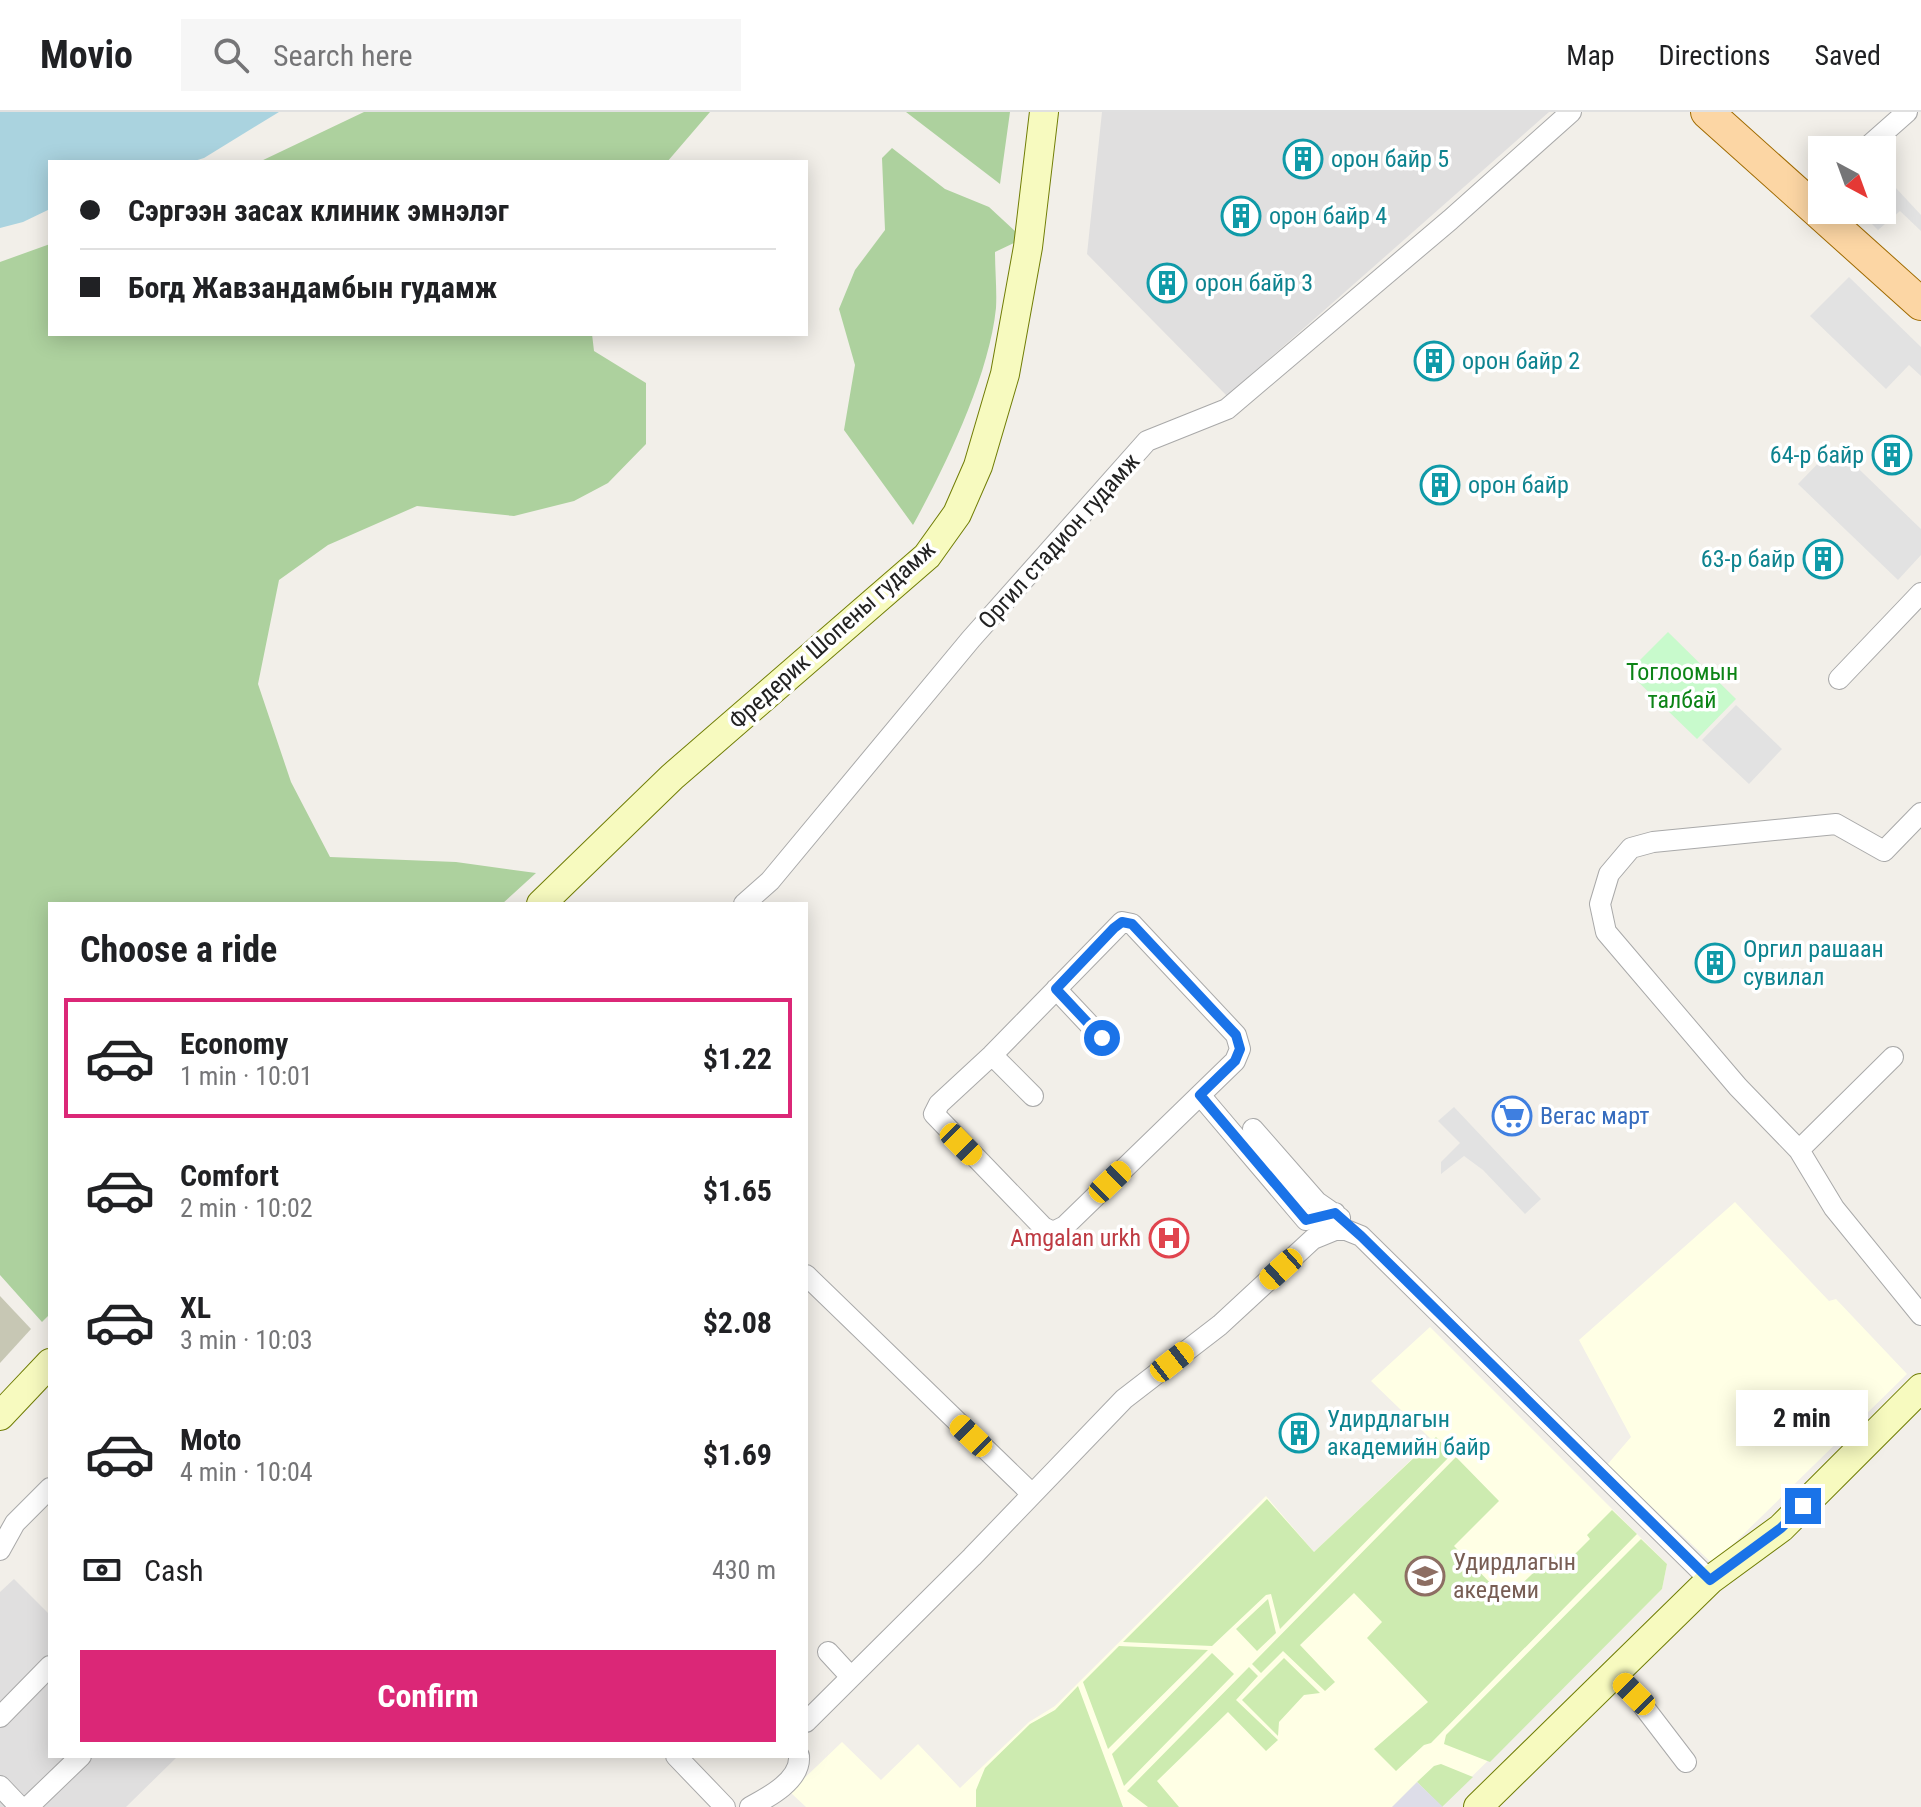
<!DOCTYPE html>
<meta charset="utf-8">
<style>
body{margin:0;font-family:"Roboto Condensed",sans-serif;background:#f6f6f6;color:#202124;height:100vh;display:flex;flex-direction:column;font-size:30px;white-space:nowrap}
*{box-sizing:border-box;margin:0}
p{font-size:26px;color:#757577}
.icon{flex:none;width:44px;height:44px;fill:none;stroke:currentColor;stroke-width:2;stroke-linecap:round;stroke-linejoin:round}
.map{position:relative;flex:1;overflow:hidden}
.side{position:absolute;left:48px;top:790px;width:760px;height:856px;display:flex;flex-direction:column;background:#fff;border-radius:0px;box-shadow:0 4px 20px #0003}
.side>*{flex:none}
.hud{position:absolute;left:48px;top:48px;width:760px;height:176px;border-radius:0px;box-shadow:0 4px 20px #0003;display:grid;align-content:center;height:176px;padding:0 32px;background:#fff}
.needle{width:52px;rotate:139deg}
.buttons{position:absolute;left:1808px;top:24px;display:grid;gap:16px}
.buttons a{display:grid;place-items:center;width:88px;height:88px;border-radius:0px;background:#fff;box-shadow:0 4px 20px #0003;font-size:40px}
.end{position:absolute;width:36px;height:36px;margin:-18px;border:10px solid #1a73e8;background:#fff;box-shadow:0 0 0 4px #fff}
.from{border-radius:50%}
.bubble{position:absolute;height:56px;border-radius:0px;background:#fff;box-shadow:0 4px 20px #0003;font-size:26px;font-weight:700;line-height:56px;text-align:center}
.car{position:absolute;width:24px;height:48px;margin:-24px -12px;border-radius:10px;box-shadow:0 0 6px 2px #0007;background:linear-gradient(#f5c518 24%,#345 0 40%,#f5c518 0 76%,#345 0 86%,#f5c518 0)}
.hud b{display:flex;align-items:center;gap:28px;height:76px;font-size:30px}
.hud b+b{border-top:2px solid #e0e0e0}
.hud i{width:20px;height:20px;background:#202124}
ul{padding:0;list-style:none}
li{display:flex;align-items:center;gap:24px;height:120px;margin:0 16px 12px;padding:0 16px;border:4px solid transparent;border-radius:0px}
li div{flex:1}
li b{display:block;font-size:30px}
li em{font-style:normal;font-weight:700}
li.active{border-color:#db2777}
li>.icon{width:72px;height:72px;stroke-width:1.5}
h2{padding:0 32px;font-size:36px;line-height:96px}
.pay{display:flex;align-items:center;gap:20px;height:88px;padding:0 32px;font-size:30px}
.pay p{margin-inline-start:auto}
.primary-button{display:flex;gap:16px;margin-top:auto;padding:16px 32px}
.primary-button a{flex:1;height:92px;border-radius:0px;background:#db2777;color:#fff;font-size:32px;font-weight:700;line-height:92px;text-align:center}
header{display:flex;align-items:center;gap:48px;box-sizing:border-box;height:112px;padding:0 40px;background:#fff;border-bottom:2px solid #e0e0e0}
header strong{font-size:38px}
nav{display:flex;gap:44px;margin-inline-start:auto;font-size:28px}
.search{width:560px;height:72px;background:#f6f6f6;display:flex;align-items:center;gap:20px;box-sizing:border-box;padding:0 28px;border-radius:0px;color:#757577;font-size:30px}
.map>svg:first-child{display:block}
</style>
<header>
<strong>Movio</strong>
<div class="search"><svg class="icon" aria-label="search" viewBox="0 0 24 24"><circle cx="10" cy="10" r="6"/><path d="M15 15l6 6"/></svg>Search here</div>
<nav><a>Map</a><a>Directions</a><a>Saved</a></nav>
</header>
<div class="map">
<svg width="1921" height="1695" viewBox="0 0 1921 1695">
<rect width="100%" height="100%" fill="#f2efe9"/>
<path fill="#e0dfdf" d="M1102,0H1549L1227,284L1087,142Z
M14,1467L50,1503V1644H178L126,1695H0V1480Z"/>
<path fill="#ffffe5" d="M1735,1090L1829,1189L1836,1187L1907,1262L1713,1452L1607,1353L1631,1325L1579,1228Z
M1430,1215L1667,1452L1662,1477L1441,1695H806L790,1680L842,1630L881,1668L918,1632L960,1676L1029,1610L1055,1594L1266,1384L1314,1440L1432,1328L1371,1269Z"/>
<path fill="#c7c7b4" d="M0,1184L31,1217L0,1251Z"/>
<path fill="#cdebb0" d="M1436,1325L1452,1342L1280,1517L1271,1482L1266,1483L1212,1534L1123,1530L1267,1387L1314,1440Z
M1456,1345L1499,1389L1454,1434L1506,1487L1553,1442L1564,1453L1590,1427L1587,1423L1612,1398L1637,1422L1431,1631L1424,1633L1396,1659L1374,1637L1428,1590L1367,1526L1382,1510L1354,1481L1300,1533L1335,1570L1325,1579L1283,1539L1261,1561L1252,1552Z
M1641,1427L1667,1452L1662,1477L1490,1650L1444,1632L1446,1623Z
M1268,1487L1276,1521L1257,1539L1236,1517Z
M1119,1534L1208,1538L1108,1637L1083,1570Z
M1212,1541L1234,1562L1124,1674L1112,1642Z
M1284,1546L1320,1581L1304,1583L1279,1610L1278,1624L1242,1588Z
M1249,1555L1258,1564L1236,1588L1278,1628L1266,1639L1228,1600L1157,1669L1179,1695H1148L1127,1679Z
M1078,1574L1123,1695H976V1678L985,1656L1030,1612L1055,1598Z
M1441,1652L1473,1665L1442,1695L1417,1670L1434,1654Z"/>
<path fill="#add19e" d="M364,0H710L667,50H259Z
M906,0H1010L1000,72Z
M892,36L945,77L989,95L1016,120V130L995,140C995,158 997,178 996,196C989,264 946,353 913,413L844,318L855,253L839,197L855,158L885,118L882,46Z
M50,132V222H592L594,239L646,271V332L608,371L574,389L514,404L417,394L328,433L279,468L258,572L291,670L330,745L456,750L536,761L502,792H50V1202L42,1210L0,1163V150Z"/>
<path fill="#c8facc" d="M1668,520L1736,587L1697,627L1628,560Z"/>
<path fill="#e2e2e2" d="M1882,61L1921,103V119L1900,99L1878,118L1858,98H1882Z
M1849,165L1921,235V264L1909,253L1886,277L1810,204Z
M1835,334L1921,417V443L1898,468L1798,372Z
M1736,593L1782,637L1749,672L1702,628Z
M1454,995L1541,1087L1525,1102L1483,1058L1464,1044L1441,1062V1050L1460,1031L1438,1009Z"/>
<path fill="#dddde8" d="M1417,1670L1442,1694V1695H1392Z"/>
<path fill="#aad3df" d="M0,0H279L204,46L191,50H50V97L23,110L0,116Z"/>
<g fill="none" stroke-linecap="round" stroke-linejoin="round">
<defs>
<path id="street" d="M1864,38L1907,0
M1807,88L1822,75
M1839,567L1921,481
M744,792L770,769L971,527L1147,329L1227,297L1450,108L1571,0
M1122,810L1132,812L1236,923L1240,937L1235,949L1065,1114L1053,1120L1043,1115L934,1002L939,992L992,943Z
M1056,877L1102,926
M992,943L1033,984
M1893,945L1799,1038L1834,1096L1921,1203
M1200,983L1306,1108L1335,1101
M1253,1017L1317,1090L1340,1106
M1799,1038L1738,975L1606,820L1600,792L1609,762L1631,736L1653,730L1836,712L1884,739L1921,701
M806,1163L1032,1382
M0,1438L15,1411L50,1376
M828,1540L851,1565
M1615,1564L1634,1582L1686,1650
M0,1605L50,1554
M806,1610L972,1445L1124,1287L1220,1213L1313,1127L1335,1118H1346L1361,1124L1710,1468
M676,1644L725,1695
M0,1674L20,1695
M28,1695L81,1644
M750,1695C769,1685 801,1668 799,1644"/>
<path id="secondary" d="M541,792L672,665L927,444L957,402L978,354L1005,262L1028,135L1044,0
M0,1304L50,1251
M1478,1695L1710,1468L1781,1416L1921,1276"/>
<path id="primary" d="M1707,0L1921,192"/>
</defs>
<use href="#street" stroke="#a9a9a9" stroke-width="22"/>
<use href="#secondary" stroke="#707d05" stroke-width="30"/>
<use href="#primary" stroke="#a06b00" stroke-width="34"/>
<use href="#street" stroke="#fff" stroke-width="20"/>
<use href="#secondary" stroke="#f7fabf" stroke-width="28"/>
<use href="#primary" stroke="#fcd6a4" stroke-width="32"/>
</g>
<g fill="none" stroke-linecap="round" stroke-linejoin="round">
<path stroke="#1a73e8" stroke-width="10" d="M1102,926L1056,877L1114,816L1122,810L1132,812L1236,923L1240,937L1235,949L1200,983L1306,1108L1335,1101L1361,1124L1710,1468L1781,1416L1803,1394"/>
</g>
<defs>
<symbol id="building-ring" viewBox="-11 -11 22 22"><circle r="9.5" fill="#fff" stroke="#0f9aa8" stroke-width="1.5"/><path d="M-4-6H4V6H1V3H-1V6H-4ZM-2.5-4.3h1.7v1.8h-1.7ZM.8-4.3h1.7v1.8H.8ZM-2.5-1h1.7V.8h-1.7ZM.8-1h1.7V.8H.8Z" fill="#0f9aa8"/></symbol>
<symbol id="supermarket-ring" viewBox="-11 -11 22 22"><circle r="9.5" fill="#fff" stroke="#3f7fe0" stroke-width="1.5"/><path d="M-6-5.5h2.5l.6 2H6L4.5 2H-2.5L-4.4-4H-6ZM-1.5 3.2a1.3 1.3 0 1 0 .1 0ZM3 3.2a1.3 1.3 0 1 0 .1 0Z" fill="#3f7fe0"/></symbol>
<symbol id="hospital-ring" viewBox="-11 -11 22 22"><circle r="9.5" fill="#fff" stroke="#e0444e" stroke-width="1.5"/><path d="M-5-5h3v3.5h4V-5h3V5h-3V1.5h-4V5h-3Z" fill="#e0444e"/></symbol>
<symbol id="university-ring" viewBox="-11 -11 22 22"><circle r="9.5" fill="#fff" stroke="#8d6e63" stroke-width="1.5"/><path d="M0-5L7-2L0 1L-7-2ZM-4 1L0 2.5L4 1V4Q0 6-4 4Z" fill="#8d6e63"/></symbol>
</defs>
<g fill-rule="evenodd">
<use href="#building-ring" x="1281" y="25" width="44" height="44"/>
<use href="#building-ring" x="1219" y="82" width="44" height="44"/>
<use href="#building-ring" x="1145" y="149" width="44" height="44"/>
<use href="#building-ring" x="1412" y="227" width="44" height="44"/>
<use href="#building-ring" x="1870" y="321" width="44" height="44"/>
<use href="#building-ring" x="1418" y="351" width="44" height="44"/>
<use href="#building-ring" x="1801" y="425" width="44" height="44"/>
<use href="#building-ring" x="1693" y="829" width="44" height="44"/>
<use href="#supermarket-ring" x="1490" y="982" width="44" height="44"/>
<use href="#hospital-ring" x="1147" y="1104" width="44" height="44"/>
<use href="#building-ring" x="1277" y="1299" width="44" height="44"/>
<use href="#university-ring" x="1403" y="1442" width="44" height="44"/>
</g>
<g text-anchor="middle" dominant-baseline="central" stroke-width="7" stroke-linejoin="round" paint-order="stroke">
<g font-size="24" fill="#0d838f" stroke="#fff" text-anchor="start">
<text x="1331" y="47">орон байр 5</text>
<text x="1269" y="104">орон байр 4</text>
<text x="1195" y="171">орон байр 3</text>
<text x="1462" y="249">орон байр 2</text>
<text x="1864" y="343" text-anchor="end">64-р байр</text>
<text x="1468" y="373">орон байр</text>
<text x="1795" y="447" text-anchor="end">63-р байр</text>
<text x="1743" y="837">Оргил рашаан<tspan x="1743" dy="28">сувилал</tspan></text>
<text x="1327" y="1307">Удирдлагын<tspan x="1327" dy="28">академийн байр</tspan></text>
</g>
<g font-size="24" fill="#222" stroke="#fff">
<text transform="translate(1059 429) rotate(-48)">Оргил стадион гудамж</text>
<text transform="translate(832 523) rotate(-42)">Фредерик Шопены гудамж</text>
</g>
<g font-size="24" fill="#0c8416" stroke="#fff">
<text x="1682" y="560">Тоглоомын<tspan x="1682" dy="28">талбай</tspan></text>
</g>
<g font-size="24" fill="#366cbe" stroke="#fff" text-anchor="start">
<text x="1540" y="1004">Вегас март</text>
</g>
<g font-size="24" fill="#be3a42" stroke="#fff" text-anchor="end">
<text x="1141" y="1126">Amgalan urkh</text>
</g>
<g font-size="24" fill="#785e54" stroke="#fff" text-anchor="start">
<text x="1453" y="1450">Удирдлагын<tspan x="1453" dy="28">акедеми</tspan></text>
</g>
</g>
</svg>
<div class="buttons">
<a><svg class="needle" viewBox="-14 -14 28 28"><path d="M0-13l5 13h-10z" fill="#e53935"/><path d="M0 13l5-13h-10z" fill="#757577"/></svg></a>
</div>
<i class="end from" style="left:1102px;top:926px"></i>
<i class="end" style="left:1803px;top:1394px"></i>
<div class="bubble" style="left:1736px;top:1278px;width:132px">2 min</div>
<i class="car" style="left:961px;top:1032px;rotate:135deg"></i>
<i class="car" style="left:1110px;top:1070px;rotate:46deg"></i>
<i class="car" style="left:1281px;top:1157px;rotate:228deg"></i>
<i class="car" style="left:1172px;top:1250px;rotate:52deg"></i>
<i class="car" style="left:971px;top:1324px;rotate:314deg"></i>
<i class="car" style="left:1634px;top:1582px;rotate:315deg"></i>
<div class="hud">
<b><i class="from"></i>Сэргээн засах клиник эмнэлэг</b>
<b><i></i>Богд Жавзандамбын гудамж</b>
</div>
<section class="side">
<h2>Choose a ride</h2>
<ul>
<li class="active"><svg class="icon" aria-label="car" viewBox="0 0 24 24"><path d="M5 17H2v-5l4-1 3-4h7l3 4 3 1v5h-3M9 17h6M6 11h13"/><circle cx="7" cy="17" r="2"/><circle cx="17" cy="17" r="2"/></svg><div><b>Economy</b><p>1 min · 10:01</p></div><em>$1.22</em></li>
<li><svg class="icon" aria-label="car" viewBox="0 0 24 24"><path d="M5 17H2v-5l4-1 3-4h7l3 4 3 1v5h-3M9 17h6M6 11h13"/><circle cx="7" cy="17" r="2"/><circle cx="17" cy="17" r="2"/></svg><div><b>Comfort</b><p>2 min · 10:02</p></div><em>$1.65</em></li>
<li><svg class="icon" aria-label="car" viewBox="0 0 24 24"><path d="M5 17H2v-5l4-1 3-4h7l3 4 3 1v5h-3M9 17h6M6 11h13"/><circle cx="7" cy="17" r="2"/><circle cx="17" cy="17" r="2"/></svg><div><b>XL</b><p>3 min · 10:03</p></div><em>$2.08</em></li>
<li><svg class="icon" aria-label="car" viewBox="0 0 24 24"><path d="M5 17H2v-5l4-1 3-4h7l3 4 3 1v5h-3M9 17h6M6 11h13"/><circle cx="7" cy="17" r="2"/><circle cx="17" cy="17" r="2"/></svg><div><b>Moto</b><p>4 min · 10:04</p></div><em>$1.69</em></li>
</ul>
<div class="pay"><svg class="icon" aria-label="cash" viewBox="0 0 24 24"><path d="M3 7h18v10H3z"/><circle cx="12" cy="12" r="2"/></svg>Cash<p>430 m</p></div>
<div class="primary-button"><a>Confirm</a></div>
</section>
</div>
